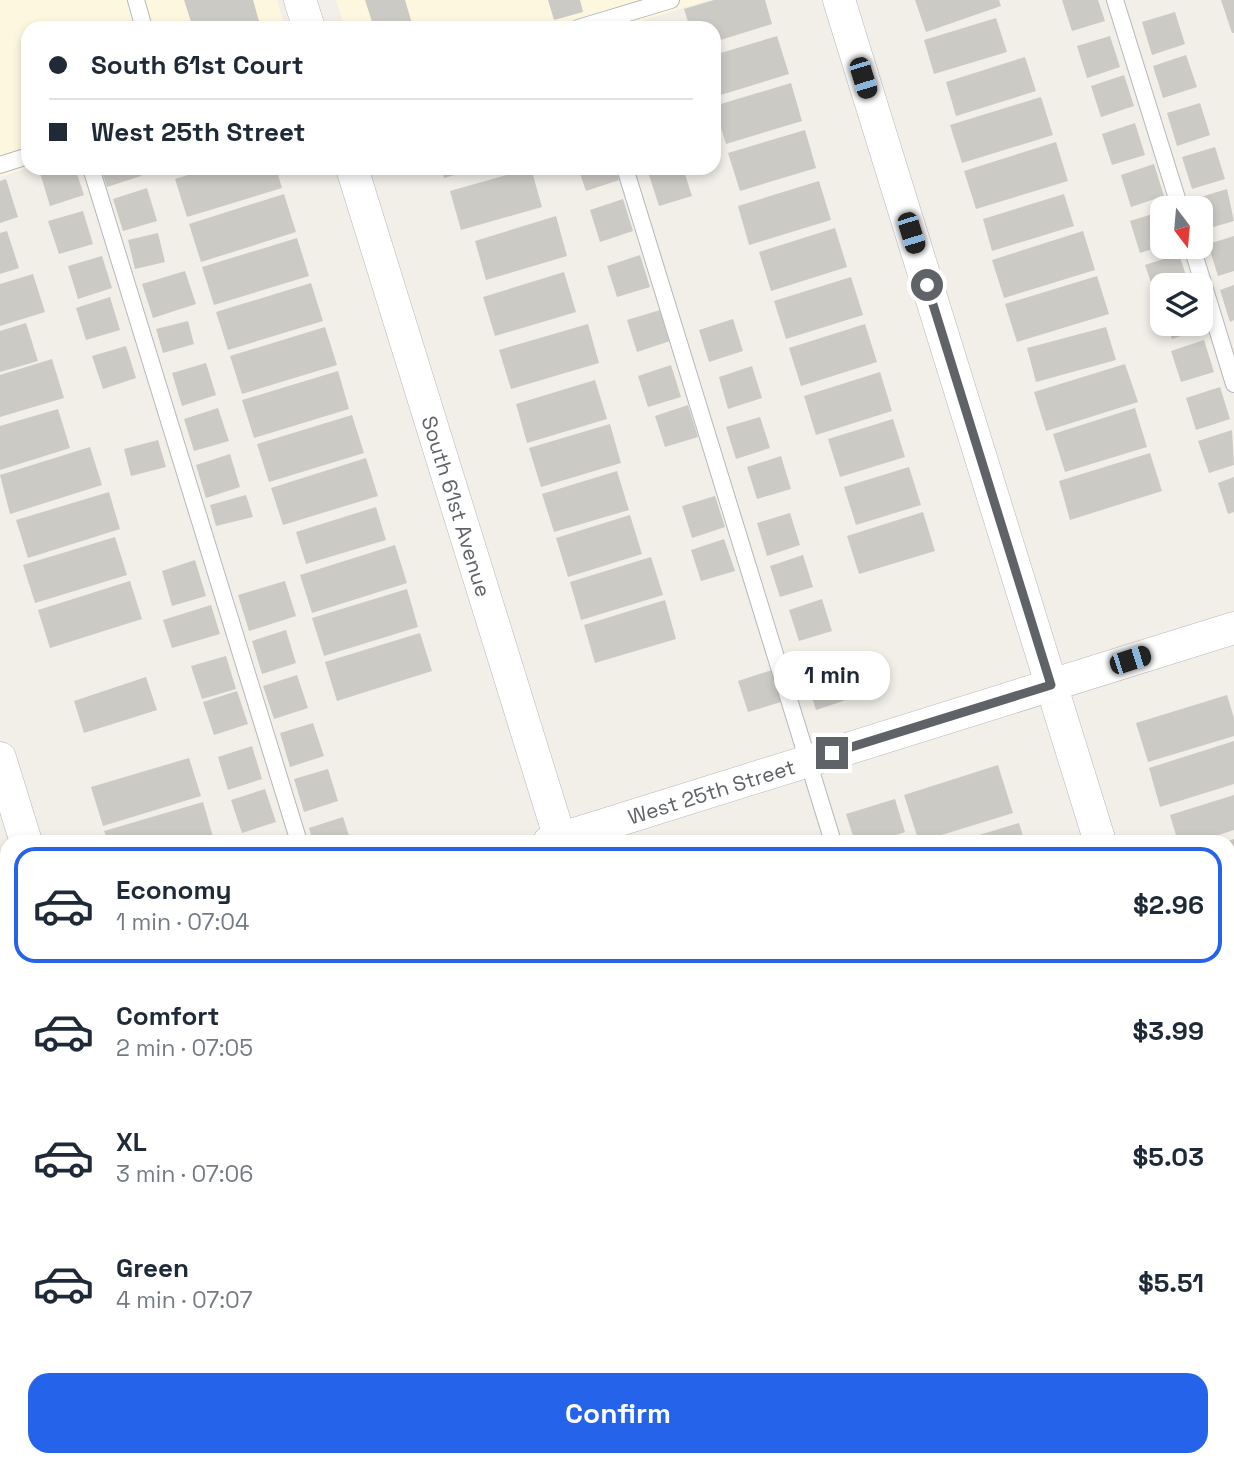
<!DOCTYPE html>
<meta charset="utf-8">
<style>
body{margin:0;font-family:"Space Grotesk",sans-serif;background:#f6f6f7;color:#1f2937;height:100vh;display:flex;flex-direction:column;font-size:26px;white-space:nowrap}
*{box-sizing:border-box;margin:0}
p{font-size:23px;color:#747a83}
.icon{flex:none;width:38px;height:38px;fill:none;stroke:currentColor;stroke-width:2;stroke-linecap:round;stroke-linejoin:round}
.map{position:relative;flex:1;overflow:hidden}
.details{position:absolute;left:0px;top:835px;width:1236px;height:632px;display:flex;flex-direction:column;background:#fff;border-radius:21px 21px 0 0;box-shadow:0 4px 10px #0003}
.details>*{flex:none}
.hud{position:absolute;left:21px;top:21px;width:700px;height:154px;border-radius:21px;box-shadow:0 4px 10px #0003;display:grid;align-content:center;height:154px;padding:0 28px;background:#fff}
.needle{width:46px;rotate:164deg}
.fabs{position:absolute;left:1150px;top:196px;display:grid;gap:14px}
.fabs a{display:grid;place-items:center;width:63px;height:63px;border-radius:14px;background:#fff;box-shadow:0 4px 10px #0003;font-size:35px}
.end{position:absolute;width:32px;height:32px;margin:-16px;border:9px solid #5f6368;background:#fff;box-shadow:0 0 0 4px #fff}
.from{border-radius:50%}
.bubble{position:absolute;height:49px;border-radius:21px;background:#fff;box-shadow:0 4px 10px #0003;font-size:23px;font-weight:700;line-height:49px;text-align:center}
.car{position:absolute;width:21px;height:42px;margin:-21px -10px;border-radius:9px;box-shadow:0 0 5px 2px #0007;background:linear-gradient(#222 24%,#8ab4d8 0 40%,#222 0 76%,#8ab4d8 0 86%,#222 0)}
.hud b{display:flex;align-items:center;gap:24px;height:66px;font-size:26px}
.hud b+b{border-top:2px solid #e0e1e3}
.hud i{width:18px;height:18px;background:#1f2937}
ul{padding:12px 0 0;list-style:none}
li{display:flex;align-items:center;gap:21px;height:116px;margin:0 14px 10px;padding:0 14px;border:4px solid transparent;border-radius:21px}
li div{flex:1}
li b{display:block;font-size:26px}
li em{font-style:normal;font-weight:700}
li.active{border-color:#2563eb}
li>.icon{width:63px;height:63px;stroke-width:1.5}
.primary-button{display:flex;gap:14px;margin-top:auto;padding:14px 28px}
.primary-button a{flex:1;height:80px;border-radius:21px;background:#2563eb;color:#fff;font-size:28px;font-weight:700;line-height:80px;text-align:center}
.map>svg:first-child{display:block}
</style>
<div class="map">
<svg width="1234" height="1466" viewBox="0 0 1234 1466">
<rect width="100%" height="100%" fill="#f1efe8"/>
<path fill="#fef7e0" d="M0,0H277L285,28H28V168L0,177Z
M336,0H709L618,28H345Z"/>
<path fill="#e1ded6" d="M1229,1394L1234,1412V1466H1051L1049,1460H1228Z"/>
<path fill="#cccac5" d="M184,0H253L261,28H193Z
M365,0H405L413,27L374,28Z
M548,0H580L583,12L554,20Z
M714,0H765L772,24L714,42V28H690L684,9Z
M915,0H999L1001,6L926,32Z
M1062,0H1098L1105,21L1072,31Z
M1221,0H1234V33H1232Z
M1175,12L1185,44L1152,55L1142,22Z
M996,18L1007,52L934,74L924,40Z
M777,36L789,74L714,97V55Z
M1110,36L1120,67L1087,78L1077,46Z
M1186,55L1197,87L1163,98L1153,66Z
M1025,57L1036,91L956,116L946,82Z
M1124,75L1134,106L1101,117L1091,86Z
M791,83L802,121L726,144L714,106Z
M1041,97L1053,135L962,163L950,125Z
M1200,103L1210,135L1177,146L1167,113Z
M1135,123L1145,155L1112,165L1102,134Z
M805,130L816,168L740,191L728,153Z
M1056,142L1068,181L976,209L964,171Z
M1215,147L1225,179L1192,189L1182,157Z
M1154,164L1164,196L1131,207L1121,175Z
M56,168H75L84,195L50,206L40,173Z
M101,168H139L141,176L107,187Z
M172,168H190V169L173,174Z
M211,168H276L282,188L187,217L175,179Z
M442,168H475V169L444,178Z
M531,168L542,207L461,230L450,191Z
M578,168H615L619,180L586,191Z
M670,168H683L692,196L659,206L649,175Z
M6,179L18,217L0,223V181Z
M819,181L831,220L749,245L738,206Z
M147,188L157,221L123,231L113,199Z
M1227,189L1234,221L1203,230L1200,208H1196L1194,199Z
M284,194L296,232L201,262L189,224Z
M1064,194L1074,226L992,251L983,219Z
M623,199L633,231L600,242L590,210Z
M83,211L93,244L59,254L48,221Z
M1162,211V246L1140,253L1130,221Z
M556,216L567,256L486,280L475,241Z
M835,228L847,267L771,291L759,252Z
M7,231L19,268L0,274V233Z
M1083,231L1095,270L1004,298L992,260Z
M158,233L165,262L135,269L128,240Z
M1234,236V271L1218,276L1208,244Z
M297,238L309,276L214,305L202,267Z
M1179,254L1189,285H1162V295L1156,297L1145,265Z
M640,255L650,287L617,297L607,266Z
M102,256L112,288L78,299L68,266Z
M185,271L196,304L153,318L142,284Z
M564,272L576,312L495,336L483,297Z
M33,274L45,312L0,326V284Z
M1097,276L1109,314L1017,342L1005,304Z
M851,277L863,315L786,339L774,301Z
M311,283L323,321L228,350L216,312Z
M1234,285V320L1230,322L1220,290Z
M110,297L120,330L86,340L76,308Z
M660,310L670,341L637,352L627,320Z
M1201,316L1205,328L1172,339L1167,324H1200Z
M733,319L743,351L709,362L699,330Z
M188,321L194,344L163,353L156,329Z
M26,323L38,361L0,372V331Z
M588,324L599,363L511,389L499,350Z
M865,324L877,362L801,386L789,348Z
M325,327L337,365L242,394L230,356Z
M1106,327L1116,360L1036,382L1027,348Z
M1204,340L1214,372L1181,382L1171,351Z
M126,346L136,378L103,389L92,356Z
M52,359L64,398L0,417V375Z
M206,363L216,395L182,406L172,373Z
M1125,364L1138,402L1046,431L1034,392Z
M671,365L681,397L648,407L638,376Z
M752,366L762,398L728,409L719,377Z
M338,371L349,409L254,438L242,400Z
M880,372L892,411L816,435L804,396Z
M595,380L607,419L527,443L516,404Z
M1220,387L1230,419L1196,430L1186,398Z
M688,405L698,437L665,447L655,416Z
M218,408L229,441L194,451L184,419Z
M1135,408L1147,447L1065,472L1053,434Z
M58,409L70,448L0,470V426Z
M352,415L364,453L269,482L257,444Z
M760,417L770,448L736,459L726,427Z
M893,419L905,457L840,477L828,439Z
M610,424L621,463L541,487L529,448Z
M1232,430L1234,465L1209,473L1198,441Z
M158,440L166,467L131,476L124,449Z
M90,447L102,485L10,514L0,475Z
M1150,453L1162,491L1070,520L1059,481Z
M230,454L240,487L206,498L196,465Z
M781,456L791,489L757,499L747,467Z
M366,458L378,496L283,525L271,488Z
M909,467L921,505L856,525L844,487Z
M617,471L629,510L554,532L542,494Z
M1234,477V512L1228,514L1218,483Z
M109,492L120,529L28,558L16,520Z
M246,495L253,517L216,526L210,505Z
M715,496L725,527L692,538L682,506Z
M376,507L386,540L306,564L296,532Z
M923,512L935,551L859,574L847,536Z
M790,513L800,545L767,556L757,523Z
M630,515L642,554L568,577L556,538Z
M115,537L127,575L35,603L23,565Z
M724,539L735,571L701,581L691,550Z
M395,545L407,583L312,613L300,575Z
M803,555L813,587L780,597L770,566Z
M651,557L663,595L581,620L570,582Z
M195,560L206,596L172,606L162,571Z
M130,581L142,619L50,648L38,610Z
M285,581L296,616L249,631L238,595Z
M407,589L418,627L324,656L312,618Z
M822,599L832,631L799,641L789,610Z
M665,600L676,639L595,663L584,625Z
M211,605L220,634L172,648L163,620Z
M286,630L296,663L262,674L252,641Z
M420,633L432,671L337,701L325,662Z
M226,656L236,689L202,699L191,666Z
M839,668L849,699L816,710L806,678Z
M772,670L781,702L748,712L738,681Z
M297,675L308,708L274,719L263,686Z
M146,677L157,710L84,733L74,701Z
M237,691L248,724L214,735L203,702Z
M1227,695L1234,718V736L1148,762L1136,723Z
M313,723L324,756L290,767L280,733Z
M1234,741V784L1160,807L1149,768Z
M252,746L262,779L228,790L218,757Z
M189,758L201,796L103,826L91,787Z
M998,765L1013,813L919,842L904,795Z
M328,769L338,801L304,812L294,779Z
M265,789L276,822L242,833L231,800Z
M1234,795V830L1198,842H1178L1170,815Z
M895,799L905,832L875,842H855L846,814Z
M203,802L214,840L108,842L104,831Z
M343,817L351,842H313L309,828Z
M1019,823L1025,842H959V841Z
M1234,839V882L1228,883V841Z
M1234,887V930L1228,932V889Z
M1234,938V976L1228,978V939Z
M1234,986V1024L1229,1025L1228,987Z
M7,1074V1112L0,1114V1076Z
M7,1125V1163L0,1165V1128Z
M7,1173V1210L0,1213V1175Z
M7,1217V1259L0,1261V1219Z
M7,1270V1307L0,1309V1272Z
M7,1318V1353H6L0,1320Z
M39,1460H132L133,1463L122,1466H41Z
M317,1460H400L402,1466H305L304,1463Z
M437,1460H463L439,1466Z
M506,1460H543L545,1466H508Z
M586,1460H611L588,1466Z
M632,1460H675L677,1466H613Z"/>
<g fill="none" stroke-linecap="round" stroke-linejoin="round">
<defs>
<path id="service" d="M136,0L144,28
M1115,0L1180,208
M578,28L671,0
M0,165L28,156
M91,168L299,842
M625,168L833,842
M1192,247L1234,384
M1228,1341L1234,1340
M490,1460L492,1466
M1127,1460L1129,1466
M1209,1460L1211,1466"/>
<g id="minor">
<path d="M300,0L309,28"/>
<path d="M839,0L1100,842"/>
<path id="s1" d="M352,168L561,842"/>
<path d="M0,758L26,842"/>
<path id="s2" d="M549,842L1234,628"/>
<path d="M0,1014L7,1012"/>
<path d="M1228,1258L1234,1275"/>
<path d="M217,1460L219,1466"/>
<path d="M752,1460L754,1466"/>
</g>
</defs>
<use href="#service" stroke="#b5b8bc" stroke-width="18"/>
<use href="#minor" stroke="#b5b8bc" stroke-width="33"/>
<use href="#service" stroke="#fff" stroke-width="16"/>
<use href="#minor" stroke="#fff" stroke-width="32"/>
</g>
<g fill="none" stroke-linecap="round" stroke-linejoin="round">
<path stroke="#5f6368" stroke-width="9" d="M832,753L1051,685L927,285"/>
</g>
<g text-anchor="middle" dominant-baseline="central" stroke-width="7" stroke-linejoin="round" paint-order="stroke">
<g font-size="21" fill="#5f6368" stroke="#fff">
<text stroke="none"><textPath href="#s1" startOffset="354">South 61st Avenue</textPath></text>
<text stroke="none"><textPath href="#s2" startOffset="170">West 25th Street</textPath></text>
</g>
</g>
</svg>
<div class="fabs">
<a><svg class="needle" viewBox="-14 -14 28 28"><path d="M0-13l5 13h-10z" fill="#e53935"/><path d="M0 13l5-13h-10z" fill="#747a83"/></svg></a>
<a><svg class="icon" aria-label="layers" viewBox="0 0 24 24"><path d="M12 4l9 5-9 5-9-5zM3 14l9 5 9-5"/></svg></a>
</div>
<i class="end from" style="left:927px;top:285px"></i>
<i class="end" style="left:832px;top:753px"></i>
<div class="bubble" style="left:774px;top:651px;width:116px">1 min</div>
<i class="car" style="left:863px;top:78px;rotate:163deg"></i>
<i class="car" style="left:911px;top:233px;rotate:163deg"></i>
<i class="car" style="left:1130px;top:660px;rotate:72deg"></i>
<div class="hud">
<b><i class="from"></i>South 61st Court</b>
<b><i></i>West 25th Street</b>
</div>
<section class="details">
<ul>
<li class="active"><svg class="icon" aria-label="car" viewBox="0 0 24 24"><path d="M5 17H2v-5l4-1 3-4h7l3 4 3 1v5h-3M9 17h6M6 11h13"/><circle cx="7" cy="17" r="2"/><circle cx="17" cy="17" r="2"/></svg><div><b>Economy</b><p>1 min · 07:04</p></div><em>$2.96</em></li>
<li><svg class="icon" aria-label="car" viewBox="0 0 24 24"><path d="M5 17H2v-5l4-1 3-4h7l3 4 3 1v5h-3M9 17h6M6 11h13"/><circle cx="7" cy="17" r="2"/><circle cx="17" cy="17" r="2"/></svg><div><b>Comfort</b><p>2 min · 07:05</p></div><em>$3.99</em></li>
<li><svg class="icon" aria-label="car" viewBox="0 0 24 24"><path d="M5 17H2v-5l4-1 3-4h7l3 4 3 1v5h-3M9 17h6M6 11h13"/><circle cx="7" cy="17" r="2"/><circle cx="17" cy="17" r="2"/></svg><div><b>XL</b><p>3 min · 07:06</p></div><em>$5.03</em></li>
<li><svg class="icon" aria-label="car" viewBox="0 0 24 24"><path d="M5 17H2v-5l4-1 3-4h7l3 4 3 1v5h-3M9 17h6M6 11h13"/><circle cx="7" cy="17" r="2"/><circle cx="17" cy="17" r="2"/></svg><div><b>Green</b><p>4 min · 07:07</p></div><em>$5.51</em></li>
</ul>
<div class="primary-button"><a>Confirm</a></div>
</section>
</div>
